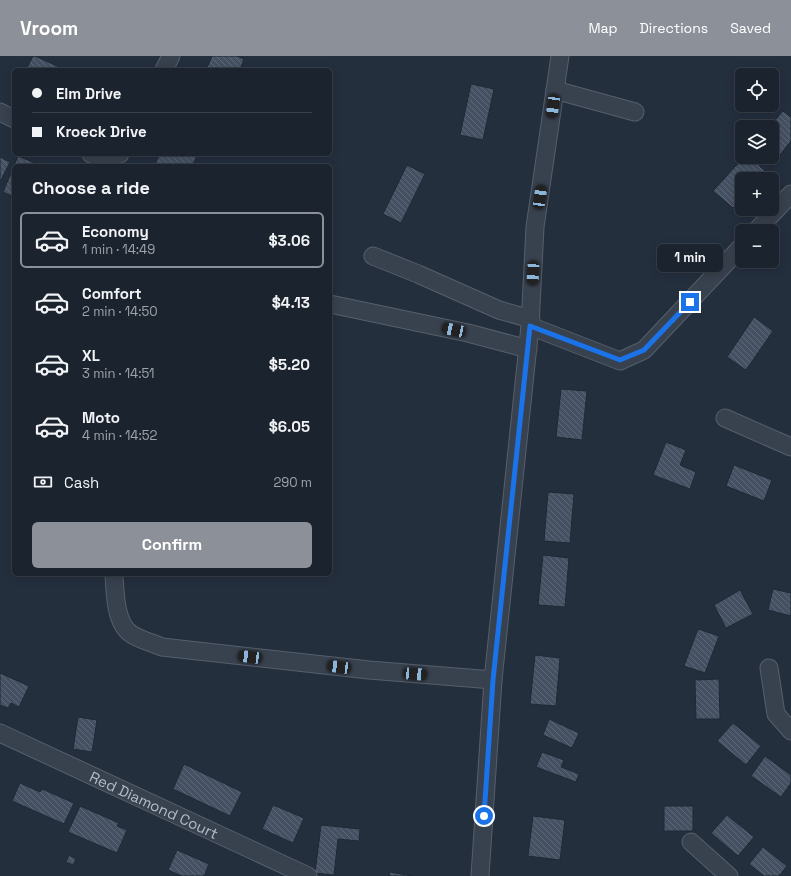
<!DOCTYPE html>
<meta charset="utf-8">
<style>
body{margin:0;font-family:"Space Grotesk",sans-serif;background:#242b36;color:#f1f3f6;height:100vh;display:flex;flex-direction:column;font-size:15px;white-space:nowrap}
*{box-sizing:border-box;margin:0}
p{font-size:13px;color:#a0a4aa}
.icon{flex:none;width:22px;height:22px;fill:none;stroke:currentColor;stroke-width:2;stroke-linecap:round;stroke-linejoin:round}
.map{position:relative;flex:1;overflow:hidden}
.sheet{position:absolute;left:12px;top:108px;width:320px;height:412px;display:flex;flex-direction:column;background:#1b232e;border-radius:6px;box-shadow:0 2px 10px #0003,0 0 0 1px #39404a}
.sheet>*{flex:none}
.top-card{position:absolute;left:12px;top:12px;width:320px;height:88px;border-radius:6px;box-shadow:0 2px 10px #0003,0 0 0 1px #39404a;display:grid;align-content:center;height:88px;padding:0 20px;background:#1b232e}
.controls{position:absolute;left:735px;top:12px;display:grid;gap:8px}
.controls a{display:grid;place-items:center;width:44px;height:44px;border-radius:6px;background:#1b232e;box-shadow:0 2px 10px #0003,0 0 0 1px #39404a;font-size:20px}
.end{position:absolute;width:18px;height:18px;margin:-9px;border:5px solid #1a73e8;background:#fff;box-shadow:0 0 0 2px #fff}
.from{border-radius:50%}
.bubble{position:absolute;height:28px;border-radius:6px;background:#1b232e;box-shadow:0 2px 10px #0003,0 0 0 1px #39404a;font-size:13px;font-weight:700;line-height:28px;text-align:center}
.car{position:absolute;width:12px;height:24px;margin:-12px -6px;border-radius:5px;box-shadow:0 0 3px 1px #0007;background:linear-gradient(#222 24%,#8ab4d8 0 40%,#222 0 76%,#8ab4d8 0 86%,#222 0)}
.top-card b{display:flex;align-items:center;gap:14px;height:38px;font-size:15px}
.top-card b+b{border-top:1px solid #39404a}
.top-card i{width:10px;height:10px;background:#f1f3f6}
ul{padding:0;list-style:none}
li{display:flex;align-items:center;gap:12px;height:56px;margin:0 8px 6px;padding:0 12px;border:2px solid transparent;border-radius:6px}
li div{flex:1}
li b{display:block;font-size:15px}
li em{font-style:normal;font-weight:700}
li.selected{border-color:#8c9099}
li>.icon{width:36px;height:36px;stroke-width:1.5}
h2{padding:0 20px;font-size:18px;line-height:48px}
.pay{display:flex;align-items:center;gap:10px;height:44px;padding:0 20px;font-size:15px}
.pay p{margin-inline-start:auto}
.button{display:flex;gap:8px;margin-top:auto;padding:8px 20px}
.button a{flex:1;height:46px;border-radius:6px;background:#8c9099;color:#fff;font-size:16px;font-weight:700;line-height:46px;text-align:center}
header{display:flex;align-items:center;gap:24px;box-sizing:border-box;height:56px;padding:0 20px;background:#8c9099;color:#fff}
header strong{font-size:19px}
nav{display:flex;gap:22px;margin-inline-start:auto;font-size:14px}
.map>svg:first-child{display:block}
</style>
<header>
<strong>Vroom</strong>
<nav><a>Map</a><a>Directions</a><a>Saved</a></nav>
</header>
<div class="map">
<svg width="791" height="820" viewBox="0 0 791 820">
<defs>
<pattern id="building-back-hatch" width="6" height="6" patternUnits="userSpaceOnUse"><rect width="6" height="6" fill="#455162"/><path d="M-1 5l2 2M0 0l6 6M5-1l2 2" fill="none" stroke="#5d6877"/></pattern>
</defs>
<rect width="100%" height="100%" fill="#242f3e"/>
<path fill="url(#building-back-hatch)" stroke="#1f2835" d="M33,0H35L66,14H26Z
M212,0H237L244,3L240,14H206Z
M471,28L494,33L483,84L460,79Z
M783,55L791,61V85L771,110L760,101H772V71H769Z
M160,98H198L192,110H154Z
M18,100L40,109L14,110V141L3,136Z
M0,101L10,106L0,126Z
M744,101H750L765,115L758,123H742V142L733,152L713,135Z
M407,109L425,118L401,167L383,158Z
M754,261L773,275L746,314L727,301Z
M561,333L587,335L582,384L556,381Z
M666,386L686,394L680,409L696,416L690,433L653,419Z
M734,409L772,424L764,445L726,430Z
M548,436L574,438L570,487L544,485Z
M543,499L569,502L565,551L538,549Z
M26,518H52V521Z
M773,533L791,537V560L768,554Z
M740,534L753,558L726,572L714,549Z
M698,573L719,580L705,617L684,610Z
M535,599L560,602L556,650L530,648Z
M0,617L29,630L19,651L11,647L8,652L0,649Z
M719,623L720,663H696L695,624Z
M78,661L97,664L92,696L73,693Z
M549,663L579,677L572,692L543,679Z
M733,667L761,690L746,709L717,685Z
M542,696L564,704L561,711L579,718L576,726L536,711Z
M765,700L791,719V727L781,741L751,720Z
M184,708L242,736L230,760L173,733Z
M20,727L40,736L42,733L74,747L64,768L12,745Z
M273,749L304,762L293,787L262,773Z
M80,750L119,767L117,770L127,774L117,797L68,776Z
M664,750H693V775H664Z
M727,759L754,781L738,800L711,777Z
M533,760L565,764L560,804L528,800Z
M321,769L360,773L359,785L338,783L334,819L315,817Z
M763,791L787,810L779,820H764L749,808Z
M177,794L209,808L204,820H182L168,814Z
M69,799L76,803L73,809L66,806Z
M390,816L413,820H389Z"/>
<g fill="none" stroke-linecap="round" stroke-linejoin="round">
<defs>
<g id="minor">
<path d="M164,14L171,0"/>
<path d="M555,34L635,56"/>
<path d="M0,56L14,63"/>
<path d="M91,98L99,101L120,98"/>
<path d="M756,175L791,138"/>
<path d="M373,200L418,218L499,254L531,263"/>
<path d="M330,248L468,277L528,293"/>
<path d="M530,270L620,305L644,294L742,190"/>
<path d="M725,362L791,391"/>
<path d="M114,518C115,535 115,566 130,577C137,583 153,587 162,591L369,614L493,624"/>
<path d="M769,612L776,658L791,675"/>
<path id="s1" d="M0,677L308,820"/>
<path d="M691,786L729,820"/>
<path d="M480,820L493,624L530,270L535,171L560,0"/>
</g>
</defs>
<use href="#minor" stroke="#565f6c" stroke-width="19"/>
<use href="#minor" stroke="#38414e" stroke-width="17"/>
</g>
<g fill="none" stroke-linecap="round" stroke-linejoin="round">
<path stroke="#1a73e8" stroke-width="5" d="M484,760L493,624L530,270L620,304L644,294L690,246"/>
</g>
<g text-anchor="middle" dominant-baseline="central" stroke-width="3.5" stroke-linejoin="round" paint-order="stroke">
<g font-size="15" fill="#b4bcc9" stroke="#1d2633">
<text stroke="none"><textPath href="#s1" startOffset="170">Red Diamond Court</textPath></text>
</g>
</g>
</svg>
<div class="controls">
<a><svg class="icon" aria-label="locate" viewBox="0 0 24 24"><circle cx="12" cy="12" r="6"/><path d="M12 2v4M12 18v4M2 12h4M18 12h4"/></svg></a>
<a><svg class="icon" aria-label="layers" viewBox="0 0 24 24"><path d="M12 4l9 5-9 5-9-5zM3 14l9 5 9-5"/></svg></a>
<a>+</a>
<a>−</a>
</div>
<i class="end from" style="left:484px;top:760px"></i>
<i class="end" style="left:690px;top:246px"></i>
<div class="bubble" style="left:657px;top:188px;width:66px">1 min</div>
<i class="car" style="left:553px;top:50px;rotate:188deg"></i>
<i class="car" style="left:540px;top:141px;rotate:8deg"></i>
<i class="car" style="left:533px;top:217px;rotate:183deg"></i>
<i class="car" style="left:454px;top:274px;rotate:282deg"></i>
<i class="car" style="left:250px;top:601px;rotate:277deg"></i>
<i class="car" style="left:339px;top:611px;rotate:277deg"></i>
<i class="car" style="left:415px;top:618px;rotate:94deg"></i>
<div class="top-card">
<b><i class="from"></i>Elm Drive</b>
<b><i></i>Kroeck Drive</b>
</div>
<section class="sheet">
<h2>Choose a ride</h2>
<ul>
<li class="selected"><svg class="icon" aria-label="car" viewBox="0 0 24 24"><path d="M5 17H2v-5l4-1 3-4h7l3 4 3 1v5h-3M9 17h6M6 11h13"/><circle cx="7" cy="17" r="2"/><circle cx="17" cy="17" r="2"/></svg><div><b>Economy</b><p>1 min · 14:49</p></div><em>$3.06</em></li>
<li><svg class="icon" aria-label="car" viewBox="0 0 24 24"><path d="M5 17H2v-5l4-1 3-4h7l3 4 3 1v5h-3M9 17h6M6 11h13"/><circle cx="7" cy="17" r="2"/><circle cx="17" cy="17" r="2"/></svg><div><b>Comfort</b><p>2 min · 14:50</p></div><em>$4.13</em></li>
<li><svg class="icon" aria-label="car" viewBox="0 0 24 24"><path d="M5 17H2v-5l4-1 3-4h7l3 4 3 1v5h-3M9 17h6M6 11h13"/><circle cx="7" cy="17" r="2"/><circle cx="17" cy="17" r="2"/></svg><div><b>XL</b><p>3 min · 14:51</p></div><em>$5.20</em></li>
<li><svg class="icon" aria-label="car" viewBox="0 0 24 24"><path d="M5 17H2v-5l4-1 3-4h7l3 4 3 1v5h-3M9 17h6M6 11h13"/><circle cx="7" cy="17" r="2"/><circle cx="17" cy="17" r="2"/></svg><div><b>Moto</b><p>4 min · 14:52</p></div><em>$6.05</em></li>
</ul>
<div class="pay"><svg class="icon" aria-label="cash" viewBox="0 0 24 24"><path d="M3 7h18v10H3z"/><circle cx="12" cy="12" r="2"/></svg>Cash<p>290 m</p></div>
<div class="button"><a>Confirm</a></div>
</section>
</div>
